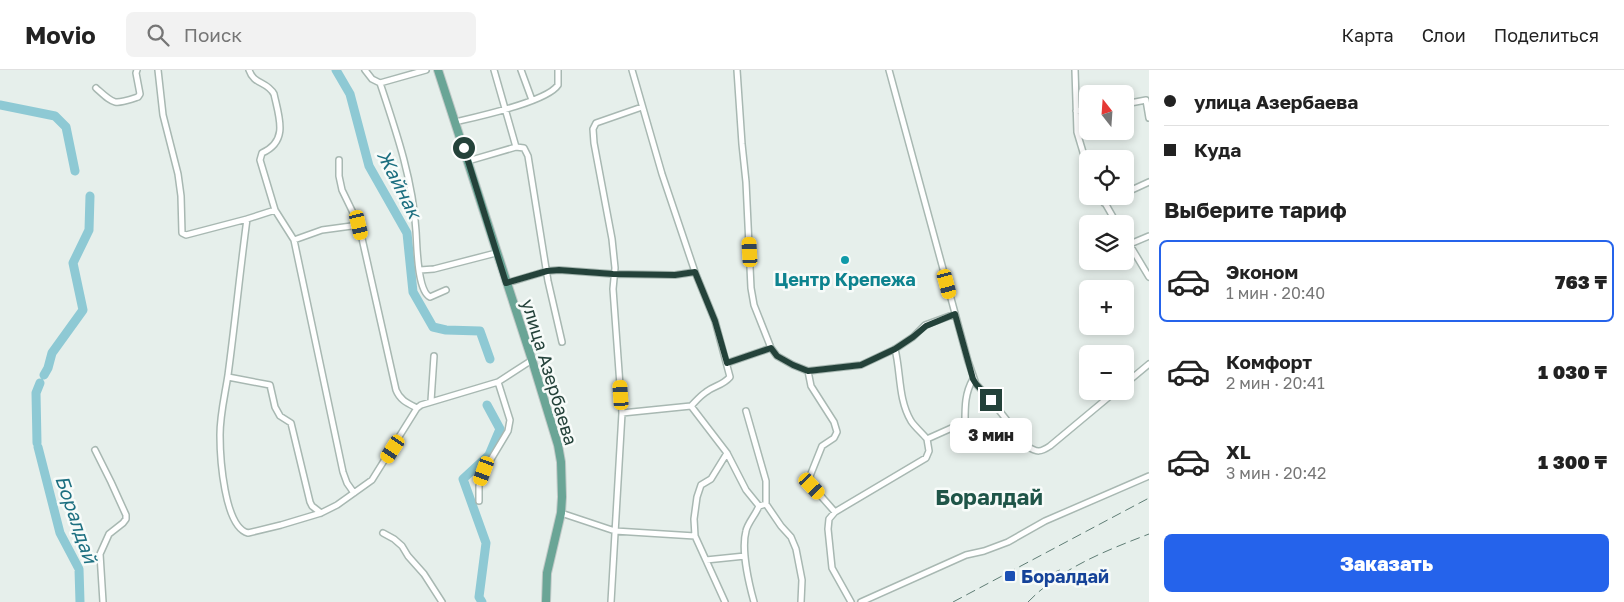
<!DOCTYPE html>
<html lang="ru">
<meta charset="utf-8">
<style>
body{margin:0;font-family:"Golos Text",sans-serif;background:#f2f2f2;color:#222;height:100vh;display:flex;flex-direction:column;font-size:19px;white-space:nowrap}
*{box-sizing:border-box;margin:0}
p{font-size:16px;color:#767676}
.icon{flex:none;width:28px;height:28px;fill:none;stroke:currentColor;stroke-width:2;stroke-linecap:round;stroke-linejoin:round}
.map{position:relative;flex:1;overflow:hidden}
.drawer{display:flex;flex-direction:column;background:#fff;width:475px}
.drawer>*{flex:none}
.top-card{display:grid;align-content:center;height:110px;padding:0 15px;background:#fff}
.needle{width:32px;rotate:343deg}
.fabs{position:absolute;left:1079px;top:15px;display:grid;gap:10px}
.fabs a{display:grid;place-items:center;width:55px;height:55px;border-radius:8px;background:#fff;box-shadow:0 2px 8px #0003;font-size:25px}
.end{position:absolute;width:22px;height:22px;margin:-11px;border:6px solid #24423a;background:#fff;box-shadow:0 0 0 2px #fff}
.from{border-radius:50%}
.bubble{position:absolute;height:35px;border-radius:8px;background:#fff;box-shadow:0 2px 8px #0003;font-size:16px;font-weight:800;line-height:35px;text-align:center}
.car{position:absolute;width:15px;height:30px;margin:-15px -8px;border-radius:6px;box-shadow:0 0 4px 1px #0007;background:linear-gradient(#f5c518 24%,#345 0 40%,#f5c518 0 76%,#345 0 86%,#f5c518 0)}
.top-card b{display:flex;align-items:center;gap:18px;height:48px;font-size:19px}
.top-card b+b{border-top:1px solid #e0e0e0}
.top-card i{width:12px;height:12px;background:#222}
ul{padding:0;list-style:none}
li{display:flex;align-items:center;gap:15px;height:82px;margin:0 10px 8px;padding:0 5px;border:2px solid transparent;border-radius:8px}
li div{flex:1}
li b{display:block;font-size:19px}
li em{font-style:normal;font-weight:800}
li.selected{border-color:#2563eb}
li>.icon{width:45px;height:45px;stroke-width:1.5}
h2{padding:0 15px;font-size:22px;line-height:60px}
.button{display:flex;gap:10px;margin-top:auto;padding:10px 15px}
.button a{flex:1;height:58px;border-radius:8px;background:#2563eb;color:#fff;font-size:20px;font-weight:800;line-height:58px;text-align:center}
header{display:flex;align-items:center;gap:30px;box-sizing:border-box;height:70px;padding:0 25px;background:#fff;border-bottom:1px solid #e0e0e0}
header strong{font-size:24px}
nav{display:flex;gap:28px;margin-inline-start:auto;font-size:18px}
.search{width:350px;height:45px;background:#f2f2f2;display:flex;align-items:center;gap:12px;box-sizing:border-box;padding:0 18px;border-radius:8px;color:#767676;font-size:19px}
main{display:flex;flex:1;min-height:0}
.map>svg:first-child{display:block}
</style>
<header>
<strong>Movio</strong>
<div class="search"><svg class="icon" aria-label="search" viewBox="0 0 24 24"><circle cx="10" cy="10" r="6"/><path d="M15 15l6 6"/></svg>Поиск</div>
<nav><a>Карта</a><a>Слои</a><a>Поделиться</a></nav>
</header>
<main>
<div class="map">
<svg width="1149" height="532" viewBox="0 0 1149 532">
<rect width="100%" height="100%" fill="#e6efeb"/>
<g fill="none" stroke-linecap="round" stroke-linejoin="round">
<path stroke="#8ec9d4" stroke-width="9" d="M336,0L350,24L369,96L407,163L413,222L433,257L446,260L480,261L490,289
M0,35L55,46L66,57L75,101
M44,305L48,298L52,283L83,240L73,193L89,160L90,126
M37,373L36,323L40,313
M38,377L60,463L79,499L80,532
M482,532L479,527L486,473L463,409L489,385L500,359L487,335"/>
<defs>
<path id="minor" d="M158,0L163,45L178,104L181,126L182,163L186,165L247,149
M249,0C254,15 267,11 274,24C279,47 289,71 262,83L260,90L275,140L294,170L343,402L347,413L354,423
M365,0L372,9L380,13C396,61 413,110 416,161C417,175 417,221 430,227L446,220
M494,0L516,77
M521,0L532,30
M737,0L742,74L746,112L751,218L754,235L771,278L777,286L793,295L808,301L861,295L895,279L913,267L925,255L955,244
M889,0L968,291L976,314L991,330L1027,376C1037,383 1041,382 1050,376L1116,321
M1075,0L1077,62L1088,99
M380,13L426,0
M96,18C115,35 113,35 138,27L140,24L136,3L137,0
M1125,34L1146,30L1149,48
M1076,41L1088,40
M455,52C476,47 547,32 558,15V0
M339,90V106L342,120L359,155L396,320C400,330 407,333 417,338
M468,91L516,77L524,78L528,86L548,211L562,272
M1125,123L1149,112
M1101,126L1117,154
M1104,133L1119,126
M275,140L247,149C240,201 235,253 228,305C225,325 220,344 220,365C220,386 224,457 248,463L281,455L321,443L337,435L372,410L417,338L421,335L498,312L532,290
M1125,167L1149,207
M294,170L322,160L359,155
M1130,174L1149,166
M420,200L434,199L496,183
M507,213L547,201L559,200L613,204L675,205L695,202
M895,279C901,303 898,329 911,351C915,357 922,363 927,369
M727,293L771,278
M808,301L811,316L834,352L837,362L834,368L822,376L810,406L812,416L835,442
M228,307L270,315L275,337L280,346L291,353L310,432L312,436L321,443
M1125,314L1149,294
M431,331L434,286
M691,336L727,383L746,420L759,436
M746,341L766,411V434
M622,343L691,336C696,331 700,326 706,322C715,315 722,316 730,307L715,251L695,202L662,104L632,0
M95,380L111,412L126,445V449L123,453L109,464L100,484L103,532
M479,431V416L484,401L508,361L510,350L498,312
M561,443L615,461L695,466
M383,463L394,469L402,476L408,486L424,504L442,532
M706,490L745,486
M611,532L622,343L613,219L615,198L612,169L594,73L593,59L596,53L642,37
M725,532L695,466L694,449L697,427L701,415L711,409L727,383
M754,532C749,514 741,479 746,461C747,454 756,444 759,436L766,434L781,456L791,467L796,479L802,510L801,532
M851,532L832,498L828,459L829,449L835,442L926,388L929,381L927,369L965,352C965,336 965,323 973,309
M861,532L966,485L984,481L1008,472L1045,451L1149,406"/>
<path id="primary" d="M438,0L532,290L558,375L561,392L562,427L561,443L547,503L546,532"/>
</defs>
<use href="#minor" stroke="#a8b8b2" stroke-width="8"/>
<use href="#primary" stroke="#c2cac8" stroke-width="10"/>
<use href="#minor" stroke="#fff" stroke-width="5"/>
<use href="#primary" stroke="#6aa596" stroke-width="8"/>
<path stroke="#5f7d75" stroke-width="1" stroke-dasharray="10 5" stroke-linecap="butt" d="M1042,507L1060,500
M953,532L1149,428
M1028,532C1061,498 1105,481 1149,464"/>
</g>
<g fill="none" stroke-linecap="round" stroke-linejoin="round">
<path stroke="#24423a" stroke-width="6" d="M464,78L506,213L547,201L559,200L613,204L675,205L695,202L715,251L727,293L771,278L777,286L793,295L808,301L861,295L895,279L913,267L926,256L955,244L973,309L976,314L991,330"/>
</g>
<circle fill="#0f9aa8" stroke="#f7fbf9" stroke-width="2" cx="845" cy="190" r="5"/>
<rect fill="#1a4fb4" stroke="#f7fbf9" stroke-width="2" x="1004" y="500" width="12" height="12" rx="2.5"/>
<g text-anchor="middle" dominant-baseline="central" stroke-width="5" stroke-linejoin="round" paint-order="stroke">
<g font-size="18" font-weight="bold" fill="#0d838f" stroke="#f7fbf9">
<text x="845" y="209">Центр Крепежа</text>
</g>
<g font-size="18" fill="#24423a" stroke="#f7fbf9">
<text transform="translate(550 302) rotate(73)">улица Азербаева</text>
</g>
<g font-size="18" font-weight="bold" fill="#164399" stroke="#f7fbf9" text-anchor="start">
<text x="1021" y="506">Боралдай</text>
</g>
<g font-size="19" font-style="italic" fill="#1c6f80" stroke="#f7fbf9">
<text transform="translate(400 114) rotate(63)">Жайнак</text>
<text transform="translate(77 449) rotate(71)">Боралдай</text>
</g>
<g font-size="22" font-weight="bold" fill="#1f5548" stroke="#f7fbf9">
<text x="989" y="426">Боралдай</text>
</g>
</g>
</svg>
<div class="fabs">
<a><svg class="needle" viewBox="-14 -14 28 28"><path d="M0-13l5 13h-10z" fill="#e53935"/><path d="M0 13l5-13h-10z" fill="#767676"/></svg></a>
<a><svg class="icon" aria-label="locate" viewBox="0 0 24 24"><circle cx="12" cy="12" r="6"/><path d="M12 2v4M12 18v4M2 12h4M18 12h4"/></svg></a>
<a><svg class="icon" aria-label="layers" viewBox="0 0 24 24"><path d="M12 4l9 5-9 5-9-5zM3 14l9 5 9-5"/></svg></a>
<a>+</a>
<a>−</a>
</div>
<i class="end from" style="left:464px;top:78px"></i>
<i class="end" style="left:991px;top:330px"></i>
<div class="bubble" style="left:950px;top:348px;width:82px">3 мин</div>
<i class="car" style="left:359px;top:155px;rotate:167deg"></i>
<i class="car" style="left:750px;top:182px;rotate:357deg"></i>
<i class="car" style="left:947px;top:214px;rotate:165deg"></i>
<i class="car" style="left:621px;top:325px;rotate:356deg"></i>
<i class="car" style="left:393px;top:379px;rotate:213deg"></i>
<i class="car" style="left:484px;top:401px;rotate:200deg"></i>
<i class="car" style="left:812px;top:416px;rotate:137deg"></i>
</div>
<section class="drawer">
<div class="top-card">
<b><i class="from"></i>улица Азербаева</b>
<b><i></i>Куда</b>
</div>
<h2>Выберите тариф</h2>
<ul>
<li class="selected"><svg class="icon" aria-label="car" viewBox="0 0 24 24"><path d="M5 17H2v-5l4-1 3-4h7l3 4 3 1v5h-3M9 17h6M6 11h13"/><circle cx="7" cy="17" r="2"/><circle cx="17" cy="17" r="2"/></svg><div><b>Эконом</b><p>1 мин · 20:40</p></div><em>763 ₸</em></li>
<li><svg class="icon" aria-label="car" viewBox="0 0 24 24"><path d="M5 17H2v-5l4-1 3-4h7l3 4 3 1v5h-3M9 17h6M6 11h13"/><circle cx="7" cy="17" r="2"/><circle cx="17" cy="17" r="2"/></svg><div><b>Комфорт</b><p>2 мин · 20:41</p></div><em>1 030 ₸</em></li>
<li><svg class="icon" aria-label="car" viewBox="0 0 24 24"><path d="M5 17H2v-5l4-1 3-4h7l3 4 3 1v5h-3M9 17h6M6 11h13"/><circle cx="7" cy="17" r="2"/><circle cx="17" cy="17" r="2"/></svg><div><b>XL</b><p>3 мин · 20:42</p></div><em>1 300 ₸</em></li>
</ul>
<div class="button"><a>Заказать</a></div>
</section>
</main>
